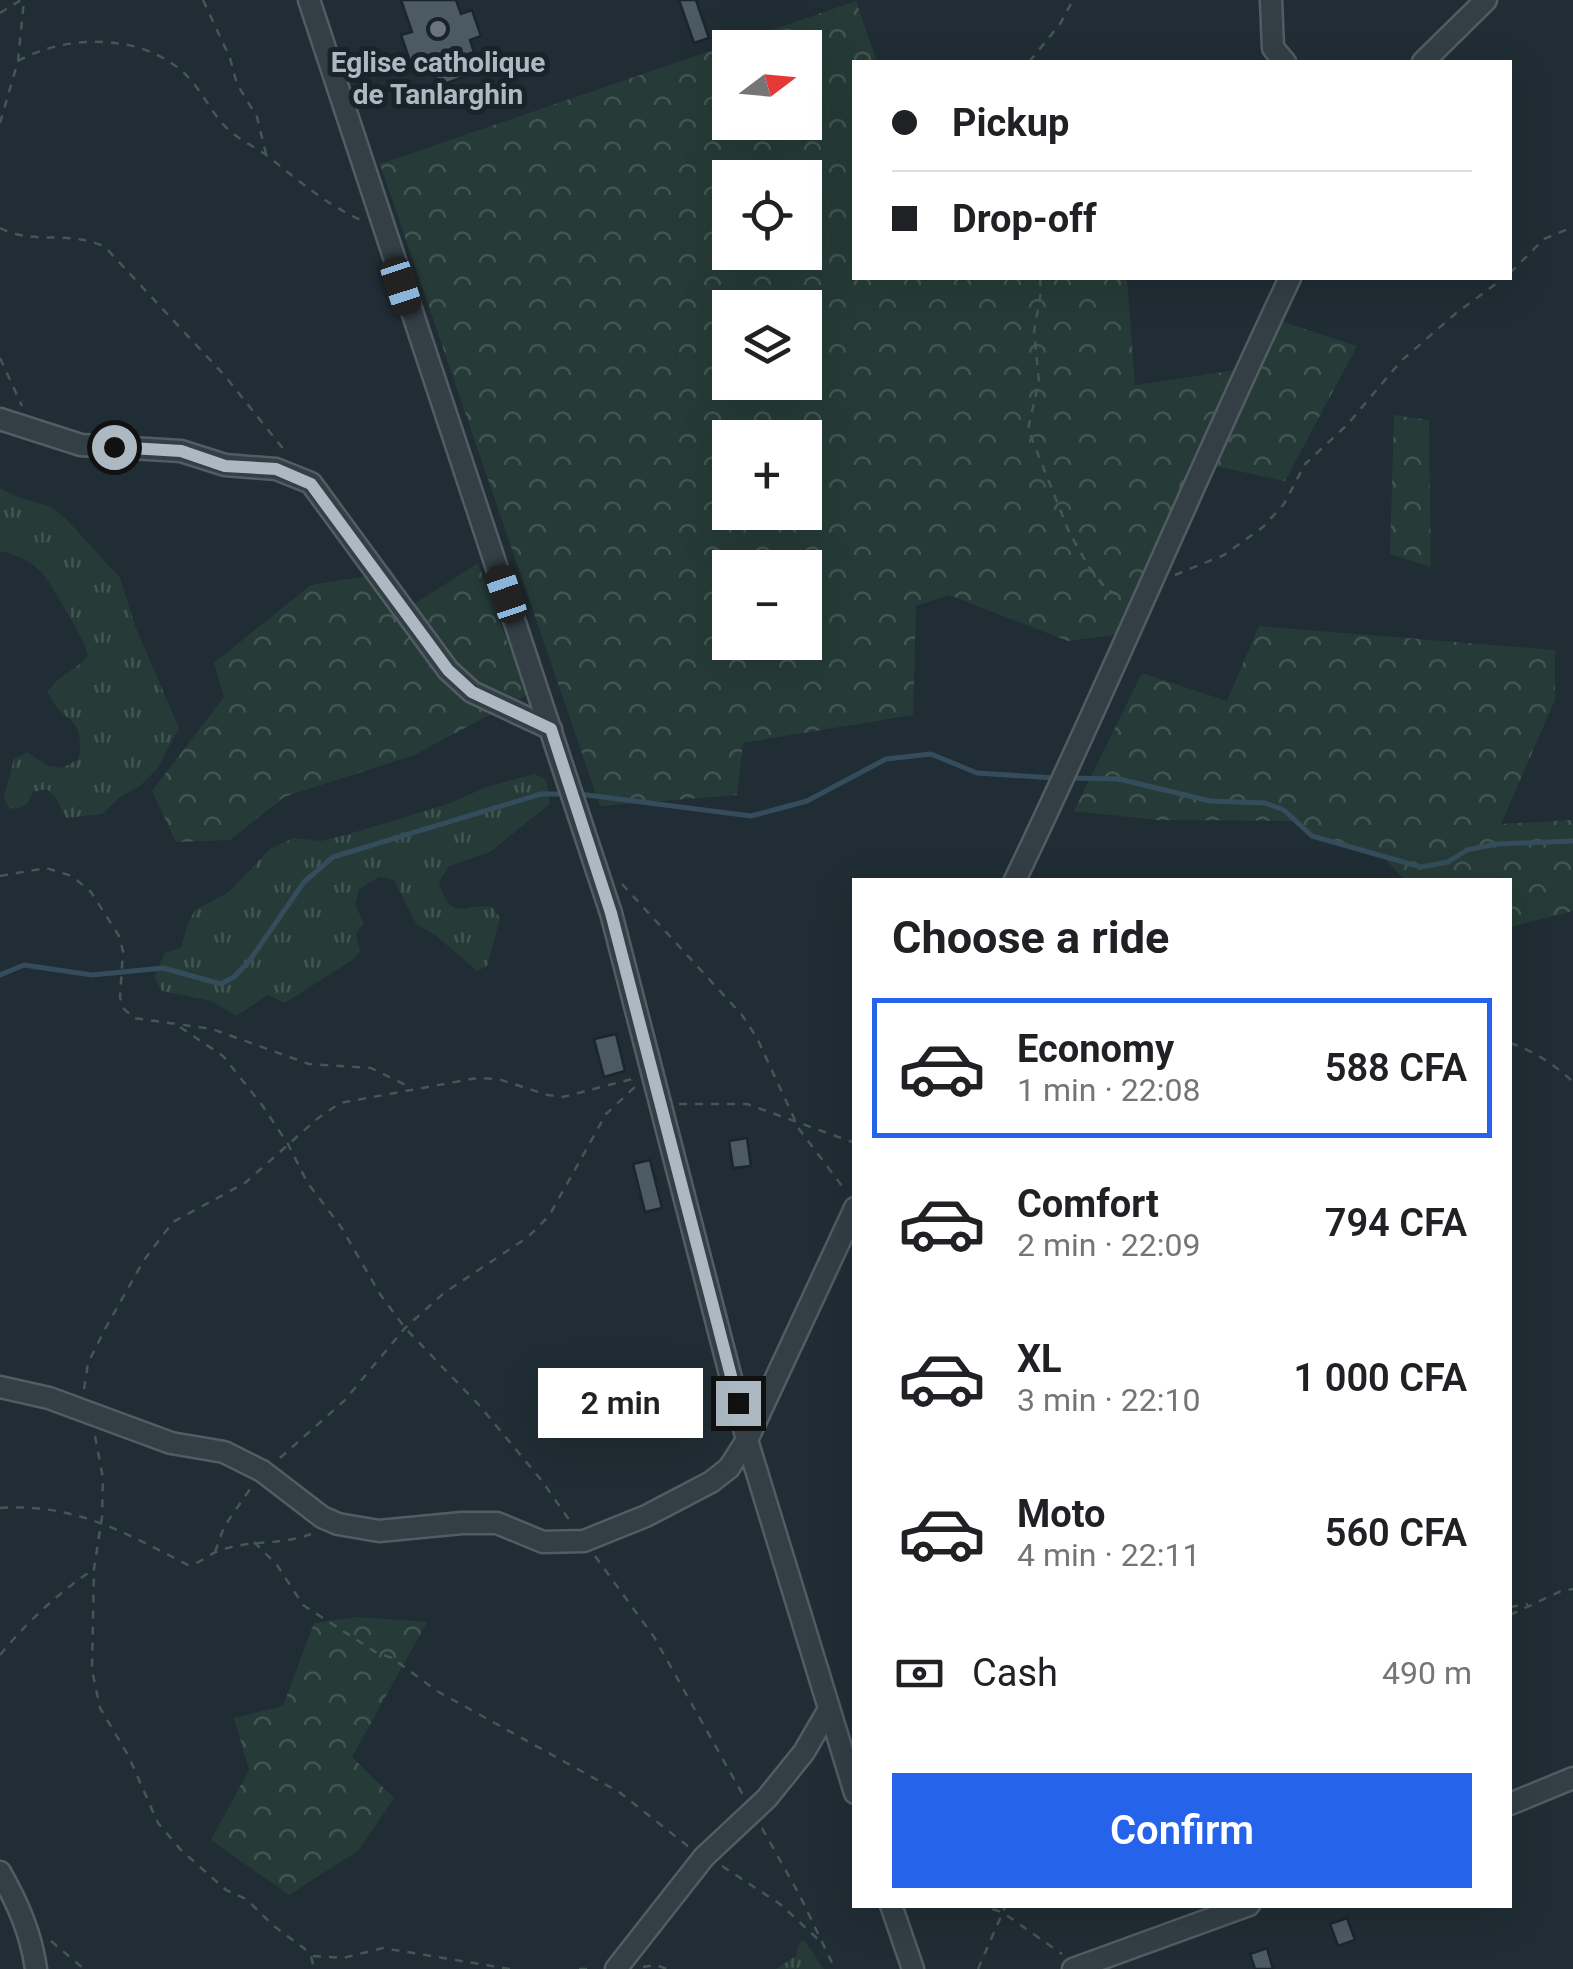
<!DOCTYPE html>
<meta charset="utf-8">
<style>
body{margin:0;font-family:Roboto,sans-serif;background:#f6f6f6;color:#202124;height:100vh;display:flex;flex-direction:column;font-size:38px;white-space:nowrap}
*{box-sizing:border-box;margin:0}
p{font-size:32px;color:#757577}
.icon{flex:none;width:55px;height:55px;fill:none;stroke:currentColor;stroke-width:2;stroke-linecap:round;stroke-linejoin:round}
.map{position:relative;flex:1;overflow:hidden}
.side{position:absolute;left:852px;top:878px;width:660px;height:1030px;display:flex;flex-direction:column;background:#fff;border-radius:0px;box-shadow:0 10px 40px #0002}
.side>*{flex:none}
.guide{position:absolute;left:852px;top:60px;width:660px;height:220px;border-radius:0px;box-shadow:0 10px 40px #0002;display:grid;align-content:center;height:220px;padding:0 40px;background:#fff}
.needle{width:65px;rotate:74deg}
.controls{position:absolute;left:712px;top:30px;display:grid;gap:20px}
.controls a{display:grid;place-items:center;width:110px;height:110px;border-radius:0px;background:#fff;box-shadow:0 10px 40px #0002;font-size:50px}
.end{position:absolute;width:45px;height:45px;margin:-22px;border:12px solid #adb9c2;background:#111;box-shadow:0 0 0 5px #111}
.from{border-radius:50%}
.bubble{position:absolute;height:70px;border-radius:0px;background:#fff;box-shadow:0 10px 40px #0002;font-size:32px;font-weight:600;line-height:70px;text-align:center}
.car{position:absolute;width:30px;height:60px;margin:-30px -15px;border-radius:12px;box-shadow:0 0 8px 2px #0007;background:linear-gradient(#222 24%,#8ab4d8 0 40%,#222 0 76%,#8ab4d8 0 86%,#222 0)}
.guide b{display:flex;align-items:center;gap:35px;height:95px;font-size:38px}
.guide b+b{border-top:2px solid #e0e0e0}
.guide i{width:25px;height:25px;background:#202124}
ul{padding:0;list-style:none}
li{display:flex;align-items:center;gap:30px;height:140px;margin:0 20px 15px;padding:0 20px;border:5px solid transparent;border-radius:0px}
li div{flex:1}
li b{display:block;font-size:38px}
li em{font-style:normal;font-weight:600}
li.selected{border-color:#2563eb}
li>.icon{width:90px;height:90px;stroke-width:1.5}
h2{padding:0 40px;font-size:45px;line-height:120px}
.pay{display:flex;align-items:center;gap:25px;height:110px;padding:0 40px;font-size:38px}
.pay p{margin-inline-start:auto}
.cta{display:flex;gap:20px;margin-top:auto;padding:20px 40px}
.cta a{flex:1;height:115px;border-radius:0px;background:#2563eb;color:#fff;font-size:40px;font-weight:600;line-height:115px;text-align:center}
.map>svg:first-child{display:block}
</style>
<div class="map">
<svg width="1573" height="1969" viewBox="0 0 1573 1969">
<defs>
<pattern id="grass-tufts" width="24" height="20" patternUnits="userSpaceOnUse" patternTransform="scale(2.5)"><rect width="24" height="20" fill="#263b37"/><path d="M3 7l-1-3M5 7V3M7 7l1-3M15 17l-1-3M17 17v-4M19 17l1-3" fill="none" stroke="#435552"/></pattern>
<pattern id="forest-crowns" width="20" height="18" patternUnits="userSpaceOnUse" patternTransform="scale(2.5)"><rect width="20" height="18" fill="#263b37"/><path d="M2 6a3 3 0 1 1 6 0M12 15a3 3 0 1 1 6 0" fill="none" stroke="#435552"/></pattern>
</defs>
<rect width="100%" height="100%" fill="#202d34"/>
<path fill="url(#grass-tufts)" d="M0,488L15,496L51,507L67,520L120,578L135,626L179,728L157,769L140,786L120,797L102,814L66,818L56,798L47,789L33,792C27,806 25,809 9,808L4,797L14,759L27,752L48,766L62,768L79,759C85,712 63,726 48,693C57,674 76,672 88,655C83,638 75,627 67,612C47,579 41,560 0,551Z
M535,774L546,780L550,803L546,807L490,852L449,866L439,882C452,925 463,902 492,907L500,918L487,966L477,971L435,935L417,925L394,880L379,877L359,889L355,905L364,923L356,934L360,951L352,960L285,1003L268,995L236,1016L211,1001L162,991L154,977L165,953L181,948L187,925L195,910L229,892L270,849L294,838L321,841L346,835L448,804L489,786Z
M804,1940L824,1969H776L796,1956L799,1943Z"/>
<path fill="url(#forest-crowns)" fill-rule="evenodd" d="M856,1L877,62H855V278H1127L1135,385L1244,369L1268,317L1357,346L1285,481L1201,463L1128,633L1068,641L949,595L916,606L913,715L743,743L737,795L600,806L380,164ZM730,48H805V122H730ZM730,178H805V252H730ZM730,308H805V382H730ZM730,438H805V512H730ZM730,568H805V642H730Z
M1394,415L1429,420L1431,567L1390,554Z
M478,563L527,695L414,755L284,797L230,840L176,842L152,791L224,697L214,663L311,585L380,574L405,610Z
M1259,626L1555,650V700L1501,824L1573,820V911L1510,927V880H1405L1383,857L1312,836L1295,821L1157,820L1074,811L1142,673L1227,701Z
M358,1617L427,1622L352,1757L394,1798L359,1850L289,1895L211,1840L249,1770L234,1718L283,1706L314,1623Z"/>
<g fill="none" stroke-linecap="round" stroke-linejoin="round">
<path stroke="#344c5b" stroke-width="5" d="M1071,778L1119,779L1210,801L1265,803L1284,810L1312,836L1421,867L1448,862L1467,850L1496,844L1573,841
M579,794L751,816L807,801L886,759L931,754L977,773L1055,778
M0,975L24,965L92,975L163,968L221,984L234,977L250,960L304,882L333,857L541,794H568"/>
</g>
<path fill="#4b5a63" stroke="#1b252c" stroke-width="2.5" d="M401,0H456L461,14L472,10L481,36L470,40L474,52L465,55L471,74L439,86L433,67L425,70L421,57L410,61L401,35L412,32Z
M679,0H696L709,38L694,43Z
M616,1034L625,1071L604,1077L594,1039Z
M747,1138L751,1166L733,1168L729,1141Z
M650,1160L662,1208L645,1212L633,1164Z
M1347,1918L1355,1940L1338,1946L1330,1924Z
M1267,1948L1273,1969H1255L1250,1954Z"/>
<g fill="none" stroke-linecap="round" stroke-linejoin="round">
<defs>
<path id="minor" d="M309,0L611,913L747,1440L855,1793
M1271,0L1273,48L1285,62
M1423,62L1486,0
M0,419L81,445L181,451L225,465L276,469L311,483L448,670L472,692L551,729
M1015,880C1111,681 1195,477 1290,278
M0,1387L49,1398L171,1443L224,1452L262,1471L322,1517L338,1524L379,1531L462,1523H497L543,1542L584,1541L646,1516L711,1482L729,1468L747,1440L855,1208
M1510,1804L1573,1778
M0,1872C18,1904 31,1933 36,1969
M891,1905L913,1969
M616,1969L704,1857L767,1798L804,1752L829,1709
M1073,1969L1249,1905"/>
</defs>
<use href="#minor" stroke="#515c63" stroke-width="25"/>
<path stroke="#435755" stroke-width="2.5" stroke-dasharray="8 8" stroke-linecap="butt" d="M203,0L230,58L237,84L257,117L266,154
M0,13L21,0
M18,61C68,33 147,33 189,78C204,94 214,118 231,132C243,142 257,148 269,157C300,182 327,205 363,221
M1029,62L1060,24L1073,0
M0,123L18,61L24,0
M0,228C36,246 67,229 105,247L225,376L285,451
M1510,273L1544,239L1573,227
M1040,278L1041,292L1034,332L1039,381L1028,429L1069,532L1089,567L1107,590L1123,597
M0,358L22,406
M1175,575L1224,555L1263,527L1284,504L1305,464L1347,425L1401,361L1455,314L1504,278
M0,876L46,868L72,876L91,892L119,936L123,951L120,997L123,1008L134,1018L212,1029L309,1064L371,1068L412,1088
M622,884L742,1015L757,1038L799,1129L845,1190
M180,1027L223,1056L262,1105L288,1144L307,1182L341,1227L380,1294L405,1328L479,1405L542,1481L570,1521
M1510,1043C1534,1051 1555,1065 1573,1082
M679,1104H747L855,1143
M84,1389L88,1363L105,1329L144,1260L173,1222L245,1183L317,1119L340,1103L477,1078L498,1079L548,1095L563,1097L632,1079
M95,1436L103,1478L102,1517L94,1569L92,1670L100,1708L128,1755L158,1823L181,1850L226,1890L246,1899L274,1926L305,1949L311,1956L314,1969
M280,1458L344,1401L405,1328L444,1293L528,1237L549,1216L606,1114L636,1086
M0,1508C74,1503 124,1532 188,1565C200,1564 206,1556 216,1552C247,1539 280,1546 311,1534
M254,1542L277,1565L303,1605L377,1653L392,1658L437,1691L619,1792L689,1847
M215,1552L224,1527L250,1489
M595,1556L654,1637L743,1795
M1510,1607L1528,1604
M1510,1615L1561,1591L1573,1589
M0,1655C28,1621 58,1593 94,1569
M762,1828L800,1896L835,1969
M722,1866L780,1904L822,1943
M977,1905L1002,1912L1062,1954
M51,1941L84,1969
M313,1956L343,1958L383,1948L510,1969
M643,1967L656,1965L667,1969
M579,1969H594
M978,1969L1006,1905"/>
<use href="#minor" stroke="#333e45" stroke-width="20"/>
</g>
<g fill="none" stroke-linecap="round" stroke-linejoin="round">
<path stroke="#adb9c2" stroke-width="12" d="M114,447L181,451L225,466L276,469L311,484L448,670L472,692L551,729L611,913L738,1403"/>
</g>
<circle fill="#6b7280" stroke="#192329" stroke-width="4" cx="438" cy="29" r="10"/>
<g text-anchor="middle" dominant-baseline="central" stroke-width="10" stroke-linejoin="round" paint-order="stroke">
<g font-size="28" font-weight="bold" fill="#adb9c2" stroke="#192329">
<text x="438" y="62">Eglise catholique<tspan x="438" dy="32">de Tanlarghin</tspan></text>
</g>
</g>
</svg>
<div class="controls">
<a><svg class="needle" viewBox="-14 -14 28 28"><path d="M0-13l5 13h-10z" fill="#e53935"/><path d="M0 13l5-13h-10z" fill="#757577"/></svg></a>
<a><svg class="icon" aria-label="locate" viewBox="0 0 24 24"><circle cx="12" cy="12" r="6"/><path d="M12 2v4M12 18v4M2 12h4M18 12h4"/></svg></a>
<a><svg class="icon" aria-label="layers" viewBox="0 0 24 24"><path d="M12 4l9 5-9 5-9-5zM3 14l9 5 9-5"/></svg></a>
<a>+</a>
<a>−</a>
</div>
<i class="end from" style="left:114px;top:447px"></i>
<i class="end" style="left:738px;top:1403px"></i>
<div class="bubble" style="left:538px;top:1368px;width:165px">2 min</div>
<i class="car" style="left:401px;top:286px;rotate:162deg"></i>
<i class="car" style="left:506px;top:594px;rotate:341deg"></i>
<div class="guide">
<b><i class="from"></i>Pickup</b>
<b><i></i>Drop-off</b>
</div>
<section class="side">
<h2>Choose a ride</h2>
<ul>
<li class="selected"><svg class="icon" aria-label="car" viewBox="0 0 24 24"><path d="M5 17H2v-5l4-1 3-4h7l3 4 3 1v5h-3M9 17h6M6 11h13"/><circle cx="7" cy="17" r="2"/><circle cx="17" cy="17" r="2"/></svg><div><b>Economy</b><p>1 min · 22:08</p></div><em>588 CFA</em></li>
<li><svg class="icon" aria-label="car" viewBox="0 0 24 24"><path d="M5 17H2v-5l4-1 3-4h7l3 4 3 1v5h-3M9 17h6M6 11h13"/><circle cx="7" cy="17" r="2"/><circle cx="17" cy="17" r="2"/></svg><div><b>Comfort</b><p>2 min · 22:09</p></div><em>794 CFA</em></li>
<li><svg class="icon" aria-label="car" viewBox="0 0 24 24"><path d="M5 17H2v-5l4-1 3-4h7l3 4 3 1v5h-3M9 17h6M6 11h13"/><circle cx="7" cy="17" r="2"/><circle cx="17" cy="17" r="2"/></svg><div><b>XL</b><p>3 min · 22:10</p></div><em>1 000 CFA</em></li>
<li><svg class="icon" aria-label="car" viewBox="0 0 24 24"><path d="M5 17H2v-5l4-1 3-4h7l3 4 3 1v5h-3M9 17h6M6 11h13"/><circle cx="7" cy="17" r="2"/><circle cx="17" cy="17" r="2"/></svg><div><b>Moto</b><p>4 min · 22:11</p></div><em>560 CFA</em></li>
</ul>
<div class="pay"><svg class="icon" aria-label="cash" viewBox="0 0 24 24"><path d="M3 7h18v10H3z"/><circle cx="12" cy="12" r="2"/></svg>Cash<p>490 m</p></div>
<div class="cta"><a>Confirm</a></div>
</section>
</div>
